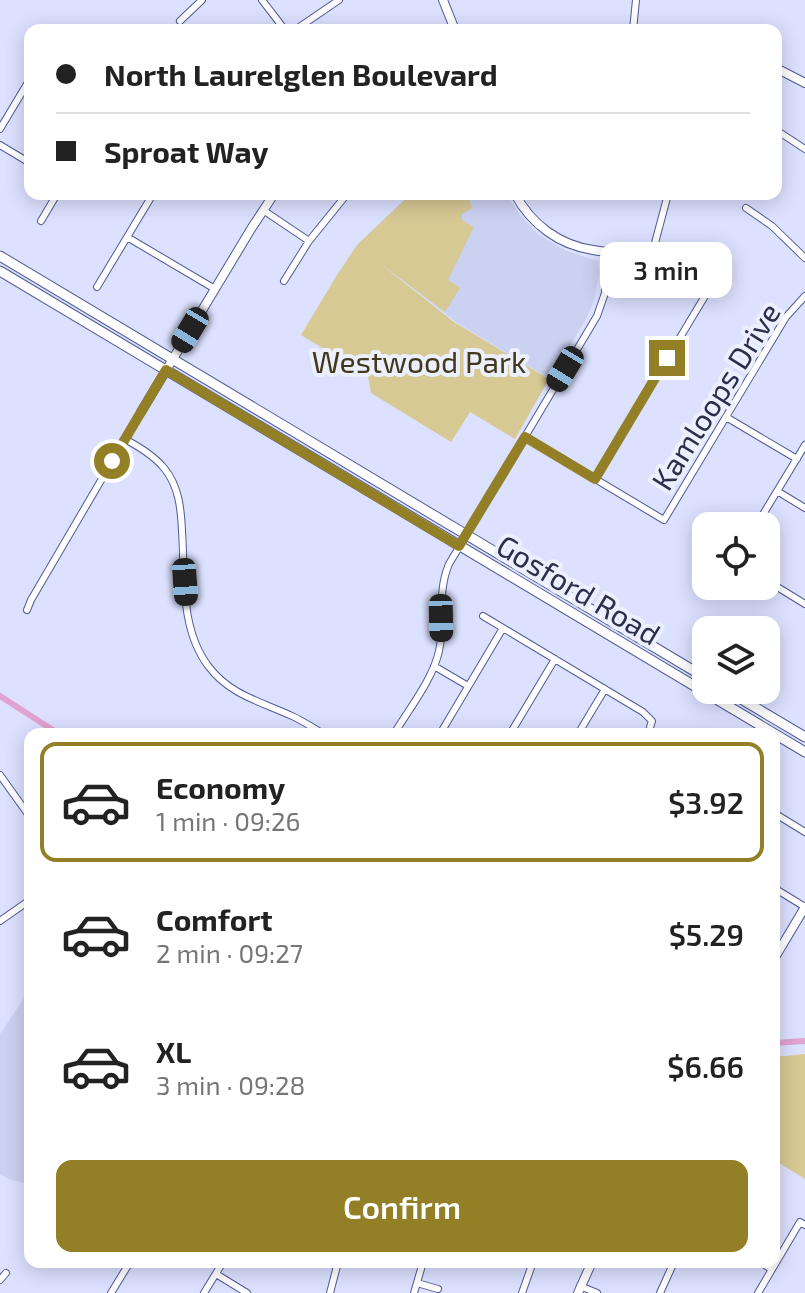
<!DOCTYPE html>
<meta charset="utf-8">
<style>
body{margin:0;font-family:"Exo 2",sans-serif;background:#f6f6f6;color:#222;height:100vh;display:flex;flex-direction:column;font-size:30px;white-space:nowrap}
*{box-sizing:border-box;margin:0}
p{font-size:26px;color:#767676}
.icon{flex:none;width:44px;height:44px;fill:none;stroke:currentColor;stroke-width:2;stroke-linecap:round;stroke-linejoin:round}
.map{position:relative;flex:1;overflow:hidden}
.drawer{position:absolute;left:24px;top:728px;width:756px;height:540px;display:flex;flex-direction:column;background:#fff;border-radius:16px;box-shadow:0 4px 20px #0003}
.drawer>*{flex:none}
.guide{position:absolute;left:24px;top:24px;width:758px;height:176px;border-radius:16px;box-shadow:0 4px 20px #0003;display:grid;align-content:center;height:176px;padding:0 32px;background:#fff}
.fabs{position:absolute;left:692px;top:512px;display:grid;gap:16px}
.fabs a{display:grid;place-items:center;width:88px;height:88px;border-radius:16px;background:#fff;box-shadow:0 4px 20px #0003;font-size:40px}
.end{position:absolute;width:36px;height:36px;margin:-18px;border:10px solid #937f26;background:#fff;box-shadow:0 0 0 4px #fff}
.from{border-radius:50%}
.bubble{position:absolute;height:56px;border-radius:16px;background:#fff;box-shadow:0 4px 20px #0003;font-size:26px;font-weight:600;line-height:56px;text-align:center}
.car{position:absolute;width:24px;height:48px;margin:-24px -12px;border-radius:10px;box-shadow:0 0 6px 2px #0007;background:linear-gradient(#222 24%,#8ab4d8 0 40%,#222 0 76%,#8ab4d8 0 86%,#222 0)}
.guide b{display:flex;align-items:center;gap:28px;height:76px;font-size:30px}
.guide b+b{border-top:2px solid #e0e0e0}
.guide i{width:20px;height:20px;background:#222}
ul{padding:14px 0 0;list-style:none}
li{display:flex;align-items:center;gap:24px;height:120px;margin:0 16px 12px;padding:0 16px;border:4px solid transparent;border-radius:16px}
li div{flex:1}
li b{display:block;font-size:30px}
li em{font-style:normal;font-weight:600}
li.on{border-color:#937f26}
li>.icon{width:72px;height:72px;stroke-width:1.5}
.cta{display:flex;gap:16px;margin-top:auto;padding:16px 32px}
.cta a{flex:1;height:92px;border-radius:16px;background:#937f26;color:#fff;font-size:32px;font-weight:600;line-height:92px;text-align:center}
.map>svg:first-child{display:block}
</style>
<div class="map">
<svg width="805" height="1293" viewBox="0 0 805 1293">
<rect width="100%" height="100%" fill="#dbe1ff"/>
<path fill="#cbd1f1" d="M410,194H507L519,214L538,234L564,250L598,261L599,274L594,301L586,319L550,379L456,322L357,245Z
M30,989V1185L9,1179L0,1174V1034Z"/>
<path fill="#d7c994" d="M411,194H467L472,208L462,214V220L474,227L448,280L460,288L445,312L378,262L454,322L549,379L515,439L470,412L451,442L371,393L368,376L301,335L337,275L357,245Z
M805,1054V1179L774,1160V1057Z"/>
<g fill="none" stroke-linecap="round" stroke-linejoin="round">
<path stroke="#e1a3d1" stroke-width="6" d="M0,696L59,734
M774,1043L805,1041"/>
<defs>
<path id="minor" d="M262,0L285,30
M180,21L202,0
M295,30L339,0
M633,30L636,0
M0,129L30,79
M776,130L805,149
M0,145L30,163
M746,208L772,226L805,258
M263,210L309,241
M41,221L57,194
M127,237L215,289
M651,258L668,194
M284,281L309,241L347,194
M97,287L153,194
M726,417L797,459
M525,437L664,520L786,317L805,296
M125,439C139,447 153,455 164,468C179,486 181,509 182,531C185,576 180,630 209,667C230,695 262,702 292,716C303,721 313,728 324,734
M595,479L711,286
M777,491L805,508
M756,526L805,445
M766,580L805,604
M27,610L31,600L141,412
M483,616L643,712L652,721L648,734
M434,666L468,686
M394,734C409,709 433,679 439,651C446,620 436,595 449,564L597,316L605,293L607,252
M440,734L503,628
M510,734L555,659
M578,734L605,689
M0,775L30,817
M774,813L805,832
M774,888L805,907
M0,921L30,900
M760,1262L771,1269
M216,1274L247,1293
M0,1280L6,1273
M417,1283L438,1289
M580,1286L597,1293
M111,1293L130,1262
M204,1293L223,1262
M330,1293L338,1262
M414,1293L423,1262
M522,1293L533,1262
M660,1293L674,1262
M758,1293L800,1222L805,1225"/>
<path id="tertiary" d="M443,0L455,30
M578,30H627
M776,68L805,83
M515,194C531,224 559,245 593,250C609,253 626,253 642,256C667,261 689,273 711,286
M141,412L251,229L274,194
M774,959L805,907
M578,1293L592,1262"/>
<path id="secondary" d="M0,256L706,678
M0,271L805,752
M726,690L805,737"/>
</defs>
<use href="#minor" stroke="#505a98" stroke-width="8"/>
<use href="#tertiary" stroke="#505a98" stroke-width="10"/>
<use href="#secondary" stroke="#505a98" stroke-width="11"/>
<use href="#minor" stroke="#fff" stroke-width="6"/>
<use href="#tertiary" stroke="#fff" stroke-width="8"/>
<use href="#secondary" stroke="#fff" stroke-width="9"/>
</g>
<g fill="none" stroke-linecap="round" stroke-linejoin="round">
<path stroke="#937f26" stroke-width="10" d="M112,461L166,370L459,546L525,437L595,479L667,358"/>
</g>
<g text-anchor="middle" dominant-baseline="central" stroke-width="8" stroke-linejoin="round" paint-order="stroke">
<g font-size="30" fill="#413919" stroke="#eceffe">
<text x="419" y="361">Westwood Park</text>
</g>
<g font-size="30" fill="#2a2f4b" stroke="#eceffe">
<text transform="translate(715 396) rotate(-58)">Kamloops Drive</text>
<text transform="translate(579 589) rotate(31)">Gosford Road</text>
</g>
</g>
</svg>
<div class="fabs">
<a><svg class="icon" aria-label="locate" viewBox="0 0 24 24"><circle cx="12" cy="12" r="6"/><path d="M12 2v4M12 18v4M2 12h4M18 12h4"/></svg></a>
<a><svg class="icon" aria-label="layers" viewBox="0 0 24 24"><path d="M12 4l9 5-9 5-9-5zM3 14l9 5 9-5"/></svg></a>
</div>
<i class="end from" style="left:112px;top:461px"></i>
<i class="end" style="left:667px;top:358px"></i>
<div class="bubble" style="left:600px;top:242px;width:132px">3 min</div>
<i class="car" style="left:190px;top:330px;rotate:211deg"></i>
<i class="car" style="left:565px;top:369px;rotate:211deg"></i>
<i class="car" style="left:185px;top:582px;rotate:176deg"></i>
<i class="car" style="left:441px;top:618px;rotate:179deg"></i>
<div class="guide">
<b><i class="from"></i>North Laurelglen Boulevard</b>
<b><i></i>Sproat Way</b>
</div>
<section class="drawer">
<ul>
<li class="on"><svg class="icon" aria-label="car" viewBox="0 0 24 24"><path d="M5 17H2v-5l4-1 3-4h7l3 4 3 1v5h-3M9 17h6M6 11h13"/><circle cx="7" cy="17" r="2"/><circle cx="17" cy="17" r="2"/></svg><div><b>Economy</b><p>1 min · 09:26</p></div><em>$3.92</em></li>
<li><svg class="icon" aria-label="car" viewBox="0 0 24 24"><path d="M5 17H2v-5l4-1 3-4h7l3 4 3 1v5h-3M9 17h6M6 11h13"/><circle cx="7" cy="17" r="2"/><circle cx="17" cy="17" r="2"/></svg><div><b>Comfort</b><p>2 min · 09:27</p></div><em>$5.29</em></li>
<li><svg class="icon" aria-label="car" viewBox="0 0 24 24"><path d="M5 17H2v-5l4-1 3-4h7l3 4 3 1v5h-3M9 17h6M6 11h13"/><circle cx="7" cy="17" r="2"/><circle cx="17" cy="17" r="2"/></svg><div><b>XL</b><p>3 min · 09:28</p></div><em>$6.66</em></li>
</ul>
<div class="cta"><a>Confirm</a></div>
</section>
</div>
